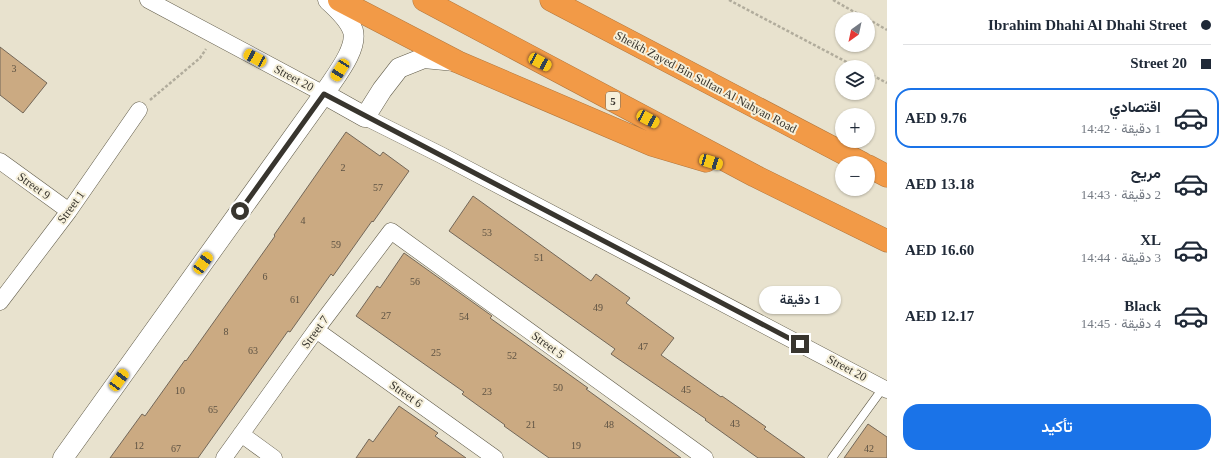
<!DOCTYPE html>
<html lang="ar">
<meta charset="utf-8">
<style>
body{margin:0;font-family:"Times New Roman",Vazirmatn,serif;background:#f2f2f3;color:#1f2937;direction:rtl;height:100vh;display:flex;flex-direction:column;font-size:15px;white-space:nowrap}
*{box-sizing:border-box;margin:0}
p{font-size:13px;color:#747a83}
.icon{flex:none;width:22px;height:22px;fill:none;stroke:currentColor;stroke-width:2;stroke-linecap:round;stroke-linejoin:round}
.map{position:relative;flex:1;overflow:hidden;direction:ltr}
.drawer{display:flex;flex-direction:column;background:#fff;width:340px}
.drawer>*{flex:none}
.banner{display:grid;align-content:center;height:88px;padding:0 16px;background:#fff}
.needle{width:26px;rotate:213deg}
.fabs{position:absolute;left:835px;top:12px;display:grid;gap:8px}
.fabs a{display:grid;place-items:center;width:40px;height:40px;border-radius:50%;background:#fff;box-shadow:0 1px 3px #0004;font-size:20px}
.end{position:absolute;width:18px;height:18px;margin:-9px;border:5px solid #38352e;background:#fff;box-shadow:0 0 0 2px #fff}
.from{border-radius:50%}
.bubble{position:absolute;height:28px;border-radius:14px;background:#fff;box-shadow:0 1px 3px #0004;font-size:13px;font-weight:600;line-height:28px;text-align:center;direction:rtl}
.car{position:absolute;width:12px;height:24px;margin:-12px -6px;border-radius:5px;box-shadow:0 0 3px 1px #0007;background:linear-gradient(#f5c518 24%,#345 0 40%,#f5c518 0 76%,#345 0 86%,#f5c518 0)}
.banner b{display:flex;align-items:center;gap:14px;height:38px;font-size:15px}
.banner b+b{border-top:1px solid #e0e1e3}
.banner i{width:10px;height:10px;background:#1f2937}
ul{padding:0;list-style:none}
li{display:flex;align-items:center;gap:12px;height:60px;margin:0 8px 6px;padding:0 8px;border:2px solid transparent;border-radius:16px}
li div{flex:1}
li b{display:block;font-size:15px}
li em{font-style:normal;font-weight:600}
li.active{border-color:#1a73e8}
li>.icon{width:36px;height:36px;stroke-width:1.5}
.button{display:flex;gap:8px;margin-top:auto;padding:8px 16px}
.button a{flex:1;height:46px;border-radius:16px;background:#1a73e8;color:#fff;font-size:16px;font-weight:600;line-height:46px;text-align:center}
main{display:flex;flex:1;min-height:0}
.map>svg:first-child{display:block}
</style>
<main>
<section class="drawer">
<div class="banner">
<b><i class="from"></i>Ibrahim Dhahi Al Dhahi Street</b>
<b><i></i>Street 20</b>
</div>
<ul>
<li class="active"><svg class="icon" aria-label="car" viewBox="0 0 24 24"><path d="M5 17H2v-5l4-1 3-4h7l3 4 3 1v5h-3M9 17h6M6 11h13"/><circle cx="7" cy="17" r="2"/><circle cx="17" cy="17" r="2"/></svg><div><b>اقتصادي</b><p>1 دقيقة · 14:42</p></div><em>AED 9.76</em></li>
<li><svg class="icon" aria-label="car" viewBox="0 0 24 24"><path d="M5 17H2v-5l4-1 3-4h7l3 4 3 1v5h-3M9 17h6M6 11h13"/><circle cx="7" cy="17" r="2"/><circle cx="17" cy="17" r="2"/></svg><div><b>مريح</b><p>2 دقيقة · 14:43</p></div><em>AED 13.18</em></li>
<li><svg class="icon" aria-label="car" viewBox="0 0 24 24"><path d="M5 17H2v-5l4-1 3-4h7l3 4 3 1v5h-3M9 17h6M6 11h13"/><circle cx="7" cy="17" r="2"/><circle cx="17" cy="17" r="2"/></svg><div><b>XL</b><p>3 دقيقة · 14:44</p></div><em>AED 16.60</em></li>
<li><svg class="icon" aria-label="car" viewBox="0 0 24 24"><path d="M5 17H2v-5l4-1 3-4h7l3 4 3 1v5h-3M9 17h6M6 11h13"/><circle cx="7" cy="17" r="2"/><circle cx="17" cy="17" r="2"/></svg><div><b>Black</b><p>4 دقيقة · 14:45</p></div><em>AED 12.17</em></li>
</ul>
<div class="button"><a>تأكيد</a></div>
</section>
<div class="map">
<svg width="887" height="458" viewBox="0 0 887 458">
<rect width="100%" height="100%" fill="#e8e2ce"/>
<path fill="#cbaa82" stroke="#736758" d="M0,47L47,83L23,113L0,95Z
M346,132L380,156L383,152L409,171L373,222L372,221L333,276L331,274L290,332L288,331L198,458H110L142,414L145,416L185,360L186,361L275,236L274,235Z
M473,196L591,281L596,274L630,298L626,303L674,338L661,355L721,397L722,396L766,427L764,429L805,458H758L705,420L706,419L611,354L615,349L449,231Z
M404,253L492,316L490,318L588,388L586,389L681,458H549L504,426L505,425L462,394L464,392L356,316L377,286L380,288Z
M399,406L438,433L435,436L466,458H356L369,439L373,442Z
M868,424L887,437V458H844Z"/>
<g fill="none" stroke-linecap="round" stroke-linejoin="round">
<defs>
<path id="service" d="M832,458L883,388"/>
<path id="minor" d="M148,0L324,94
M365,117L441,155L887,390
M0,161L69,211
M0,302L69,211L139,110
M316,330L495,458
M241,434L274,458
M224,458L316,330L391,231L705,458"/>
<path id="tertiary" d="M324,94L365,117L382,90L399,68L424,58L455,61
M63,458L324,94C333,79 358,50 353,31C349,19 337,8 328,0"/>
<path id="motorway" d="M339,0L458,62L652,145L706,161
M424,0L755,176L887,241
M551,0L862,163
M868,166L887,176"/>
</defs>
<use href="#service" stroke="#605b49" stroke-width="9"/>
<use href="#minor" stroke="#605b49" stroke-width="17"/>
<use href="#tertiary" stroke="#605b49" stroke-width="21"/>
<use href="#motorway" stroke="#b1773e" stroke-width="23"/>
<path stroke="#b1ac9c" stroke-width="2.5" stroke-dasharray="3 2" stroke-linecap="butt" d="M729,0L856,67
M833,0L867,19
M868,19L887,30
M868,73L887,83
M150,100L200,58L206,49"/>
<use href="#service" stroke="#fff" stroke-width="8"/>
<use href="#minor" stroke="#fff" stroke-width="16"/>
<use href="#tertiary" stroke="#fff" stroke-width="20"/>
<use href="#motorway" stroke="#f29a47" stroke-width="22"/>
</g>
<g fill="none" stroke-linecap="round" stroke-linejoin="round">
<path stroke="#38352e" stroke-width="5" d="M240,211L324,94L800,344"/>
</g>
<g text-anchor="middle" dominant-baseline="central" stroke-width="4" stroke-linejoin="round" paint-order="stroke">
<g font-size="10" fill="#5d5243">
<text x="14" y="68">3</text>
<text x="343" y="167">2</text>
<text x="378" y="187">57</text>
<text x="303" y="220">4</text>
<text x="487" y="232">53</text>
<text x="336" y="244">59</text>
<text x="539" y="257">51</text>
<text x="265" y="276">6</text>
<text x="415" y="281">56</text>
<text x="295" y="299">61</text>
<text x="598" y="307">49</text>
<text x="386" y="315">27</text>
<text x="464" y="316">54</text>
<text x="226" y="331">8</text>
<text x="643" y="346">47</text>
<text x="253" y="350">63</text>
<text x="436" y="352">25</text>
<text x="512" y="355">52</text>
<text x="558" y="387">50</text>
<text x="686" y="389">45</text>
<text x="180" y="390">10</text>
<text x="487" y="391">23</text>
<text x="213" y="409">65</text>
<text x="735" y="423">43</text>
<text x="531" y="424">21</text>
<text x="609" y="424">48</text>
<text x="139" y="445">12</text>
<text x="576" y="445">19</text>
<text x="176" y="448">67</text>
<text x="869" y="448">42</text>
</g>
<rect fill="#f6f0db" stroke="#716d62" stroke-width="1" x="606" y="92" width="14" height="18" rx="3"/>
<g font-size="11" font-weight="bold" fill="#38352e">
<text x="613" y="101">5</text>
</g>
<g font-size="12" fill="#38352e" stroke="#f6f0db">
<text transform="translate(294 78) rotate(28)">Street 20</text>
<text transform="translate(706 82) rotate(28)">Sheikh Zayed Bin Sultan Al Nahyan Road</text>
<text transform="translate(34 186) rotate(36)">Street 9</text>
<text transform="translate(71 207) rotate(-54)">Street 1</text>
<text transform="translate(315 332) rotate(-54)">Street 7</text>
<text transform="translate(548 345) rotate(36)">Street 5</text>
<text transform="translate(847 368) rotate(28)">Street 20</text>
<text transform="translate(406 394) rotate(35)">Street 6</text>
</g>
</g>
</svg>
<div class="fabs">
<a><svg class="needle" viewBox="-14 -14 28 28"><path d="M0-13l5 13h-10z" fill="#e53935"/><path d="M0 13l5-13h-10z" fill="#747a83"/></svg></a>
<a><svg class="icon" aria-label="layers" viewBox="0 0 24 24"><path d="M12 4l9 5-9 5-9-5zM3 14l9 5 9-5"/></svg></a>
<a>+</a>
<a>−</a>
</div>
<i class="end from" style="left:240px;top:211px"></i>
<i class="end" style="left:800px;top:344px"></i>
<div class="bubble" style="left:759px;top:286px;width:82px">1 دقيقة</div>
<i class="car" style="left:255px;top:58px;rotate:298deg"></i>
<i class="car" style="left:540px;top:62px;rotate:118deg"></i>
<i class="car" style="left:340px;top:70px;rotate:213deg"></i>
<i class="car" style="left:648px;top:119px;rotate:118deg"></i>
<i class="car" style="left:711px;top:162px;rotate:107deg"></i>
<i class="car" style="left:203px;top:263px;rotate:36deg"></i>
<i class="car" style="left:119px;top:380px;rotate:36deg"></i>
</div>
</main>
